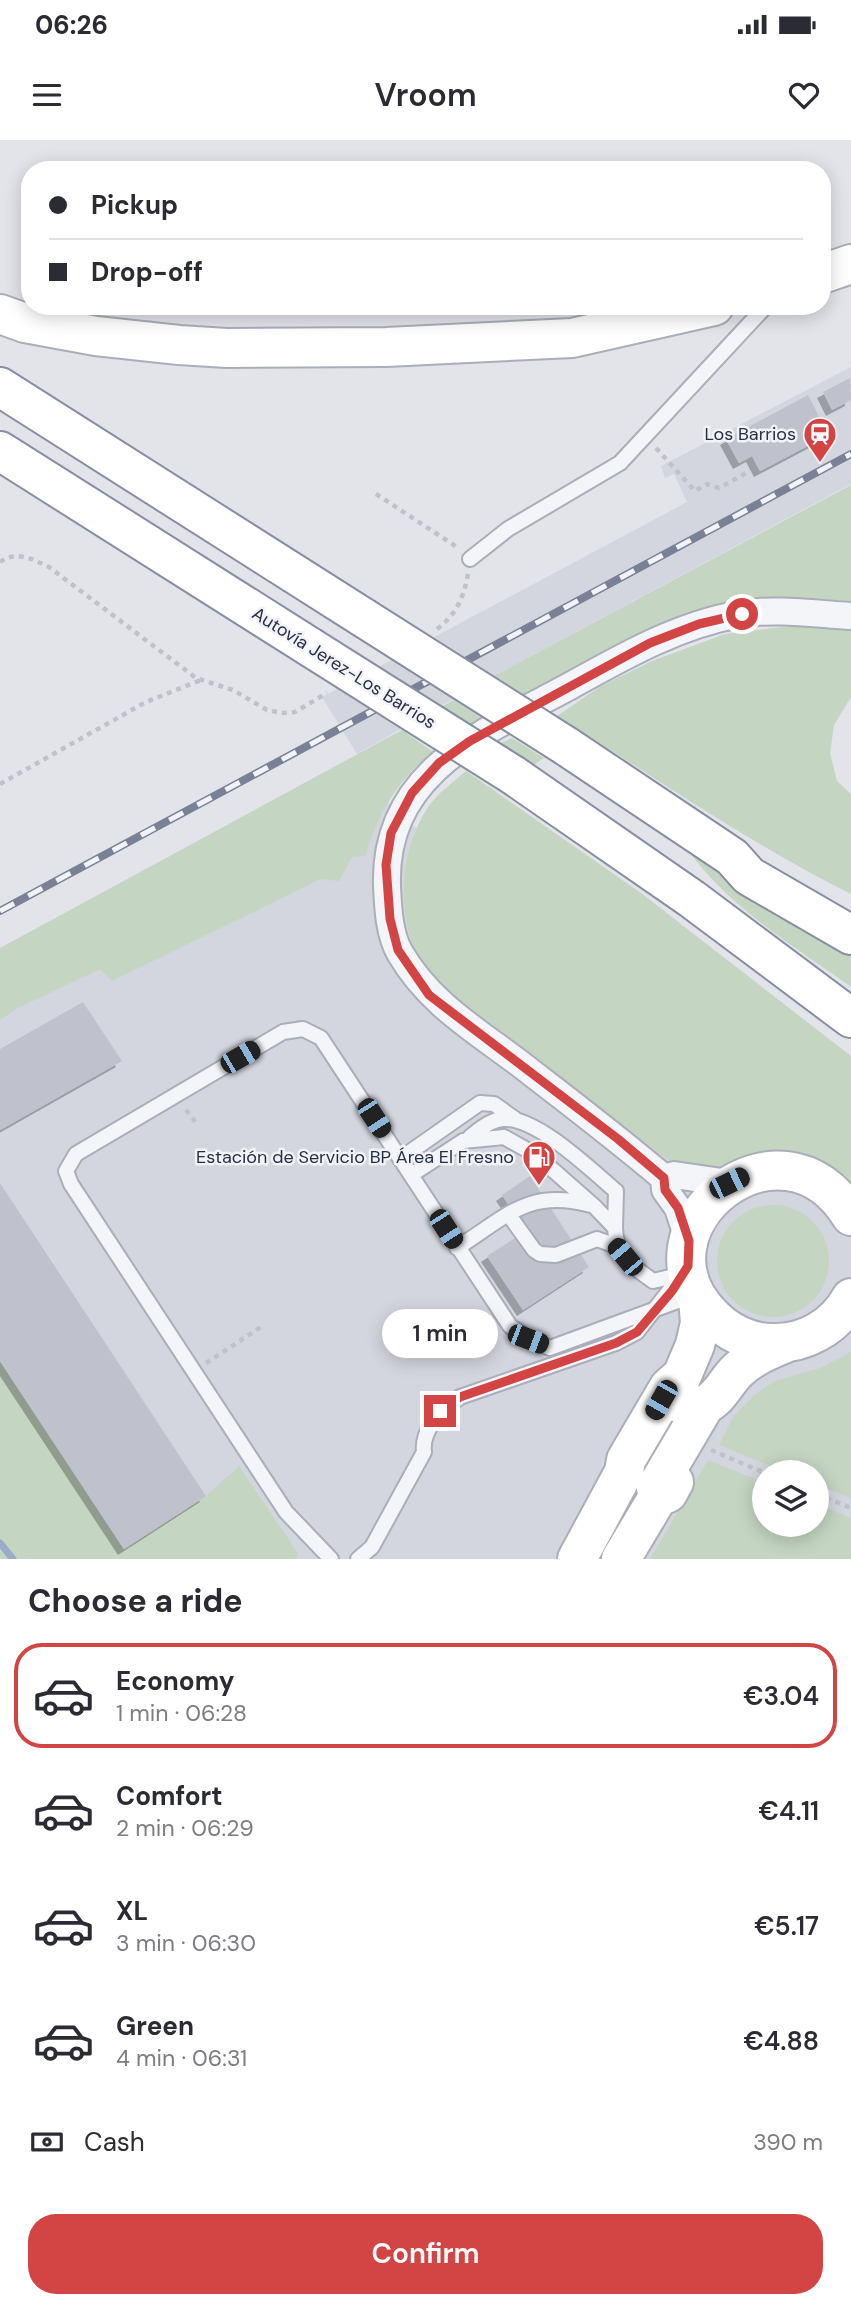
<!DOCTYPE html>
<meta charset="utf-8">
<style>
body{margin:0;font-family:"DM Sans",sans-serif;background:#f7f7f7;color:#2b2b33;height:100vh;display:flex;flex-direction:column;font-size:26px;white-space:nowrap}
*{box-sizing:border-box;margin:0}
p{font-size:23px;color:#7c7c81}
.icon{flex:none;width:38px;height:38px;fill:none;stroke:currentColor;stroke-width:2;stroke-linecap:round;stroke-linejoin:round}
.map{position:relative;height:1419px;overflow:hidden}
.side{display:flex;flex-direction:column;background:#fff;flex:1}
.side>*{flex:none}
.guide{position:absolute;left:21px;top:21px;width:810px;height:154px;border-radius:28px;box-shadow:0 4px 18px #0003;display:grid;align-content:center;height:154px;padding:0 28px;background:#fff}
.tools{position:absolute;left:752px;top:1320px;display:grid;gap:14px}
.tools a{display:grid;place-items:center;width:77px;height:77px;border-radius:50%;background:#fff;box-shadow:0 4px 18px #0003;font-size:35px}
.end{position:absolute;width:32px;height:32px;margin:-16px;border:9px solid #d24544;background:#fff;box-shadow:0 0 0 4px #fff}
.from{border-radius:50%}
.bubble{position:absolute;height:49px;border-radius:24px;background:#fff;box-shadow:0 4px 18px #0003;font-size:23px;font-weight:600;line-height:49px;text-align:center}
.car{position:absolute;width:21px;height:42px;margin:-21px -10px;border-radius:9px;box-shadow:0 0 5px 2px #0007;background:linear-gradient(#222 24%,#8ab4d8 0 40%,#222 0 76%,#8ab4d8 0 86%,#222 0)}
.guide b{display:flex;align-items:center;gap:24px;height:66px;font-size:26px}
.guide b+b{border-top:2px solid #e1e1e2}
.guide i{width:18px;height:18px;background:#2b2b33}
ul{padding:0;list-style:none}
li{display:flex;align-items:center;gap:21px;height:105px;margin:0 14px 10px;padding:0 14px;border:4px solid transparent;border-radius:28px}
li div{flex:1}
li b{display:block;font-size:26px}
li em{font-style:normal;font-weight:600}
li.current{border-color:#d24544}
li>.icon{width:63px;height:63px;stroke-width:1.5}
h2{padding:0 28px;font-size:32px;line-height:84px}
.pay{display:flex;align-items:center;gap:18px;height:77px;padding:0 28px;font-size:26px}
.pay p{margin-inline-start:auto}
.action{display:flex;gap:14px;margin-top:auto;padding:14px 28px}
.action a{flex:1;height:80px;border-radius:28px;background:#d24544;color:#fff;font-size:28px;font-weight:600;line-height:80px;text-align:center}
.status{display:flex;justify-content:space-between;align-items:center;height:49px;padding:0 35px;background:#fff;direction:ltr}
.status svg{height:19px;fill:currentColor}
header{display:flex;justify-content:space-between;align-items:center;height:91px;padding:0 28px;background:#fff;font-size:32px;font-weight:600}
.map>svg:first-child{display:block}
</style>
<div class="status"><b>06:26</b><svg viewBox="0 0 49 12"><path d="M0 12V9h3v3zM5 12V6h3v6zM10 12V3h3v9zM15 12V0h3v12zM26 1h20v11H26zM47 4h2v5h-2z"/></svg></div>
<header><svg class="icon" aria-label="menu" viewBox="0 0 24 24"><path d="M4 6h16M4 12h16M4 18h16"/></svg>Vroom<svg class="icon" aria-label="heart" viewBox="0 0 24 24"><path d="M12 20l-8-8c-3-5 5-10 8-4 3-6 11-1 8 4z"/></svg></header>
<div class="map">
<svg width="851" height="1419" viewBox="0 0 851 1419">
<defs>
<filter id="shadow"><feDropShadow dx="-6" dy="6" stdDeviation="0" flood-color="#0004"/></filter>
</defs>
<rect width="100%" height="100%" fill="#e2e4ea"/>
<path fill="#d4d6df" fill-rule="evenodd" d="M851,227V344L494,536L357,614L322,557L687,362L674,334L665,338L661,326Z
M371,647L416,688L851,992V1419H0V842ZM765,1332H817V1384H765Z"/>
<path fill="#c4d5c2" d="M851,345V463L763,461L531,559L494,536Z
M851,486V557L834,585L830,613L837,641L851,654V754C749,703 654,637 557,576L601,546L652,521L725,494L782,487Z
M454,560L489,583L475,589L441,567Z
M402,590L433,612C398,639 378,674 365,716L352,717L339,741L321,739L112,841L100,829L18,868L0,880V808Z
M512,598L544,618L532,626L499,604Z
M466,631L641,753L851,916V1055L675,1025L451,853C443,845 431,836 424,827C392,778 399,698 437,656C446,647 457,639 466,631Z
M686,707L851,811V847C793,805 727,767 686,707Z
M717 1121a56 56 0 1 1 112 0a56 56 0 1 1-112 0Z
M851,1212V1358L817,1345V1332H785L719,1305L733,1277L753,1256L775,1241L820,1228Z
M0,1221L124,1409L206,1356L239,1326L298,1413L296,1419H0Z
M708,1320L765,1343V1384H817V1364L851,1378V1419H650Z"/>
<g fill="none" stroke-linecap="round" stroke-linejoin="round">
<path stroke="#9cabcb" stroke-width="7" d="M0,1403L13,1419"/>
</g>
<path fill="#bfc2cd" filter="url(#shadow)" d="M850,238L851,260L832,270L823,252Z
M808,255L821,280L810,286L817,301L760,331L752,316L739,323L726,299Z
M83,862L122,921L0,990V909Z
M530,1036L589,1127L523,1170L487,1116L526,1091L502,1055Z
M0,1043L206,1356L124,1409L0,1221Z"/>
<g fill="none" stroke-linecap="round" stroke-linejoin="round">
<defs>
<path id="lane" d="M470,419L508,389L620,323L766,166
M470,997C480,989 490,980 503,979C536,976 591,1030 616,1051L615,1088
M400,1019L480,963L494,964L515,979
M411,1035L463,1001L504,997L536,1015L595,1067L615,1088C616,1116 632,1126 653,1141L683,1134
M509,1075L534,1110L540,1114L556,1115L597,1099L616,1106
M457,1108C507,1076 529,1048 591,1065
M331,1419L286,1372L71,1044L66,1031L76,1014L283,892L303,889L321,898L510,1186L529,1199L550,1208L694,1155
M358,1419L372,1407L424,1312C421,1289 442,1270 460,1257L616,1203L637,1192L683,1133"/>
<path id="street" d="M664,1038L674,1035L729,1043
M689,1102L678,1068L665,1050L664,1038C617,998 568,961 519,923C474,889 429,863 400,813C389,794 388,767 387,746C383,631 485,592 570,546C624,516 678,485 740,474C775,468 815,474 851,476"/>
<path id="secondary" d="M822,134L851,124
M0,174L25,183L96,196L179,205L227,208L386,207L572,198L714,166
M851,1076C781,962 626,1088 711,1175C727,1192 749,1203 772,1203C805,1204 835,1187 851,1158
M671,1262L695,1205L700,1183L698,1159
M658,1357L656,1348L705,1265C721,1257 726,1241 738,1230C752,1217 769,1210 786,1203
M577,1419L624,1332L626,1320L669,1247L679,1238
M621,1419L658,1357L668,1353L674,1342"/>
<path id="highway" d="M0,247L364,478
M0,311L310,507
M566,606L732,717L749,736L851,795
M513,635L692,759L851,878"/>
</defs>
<use href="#lane" stroke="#aaaeb8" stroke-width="18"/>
<use href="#street" stroke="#aaaeb8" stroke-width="30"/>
<use href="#secondary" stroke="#aaaeb8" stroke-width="42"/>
<use href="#highway" stroke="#888ea2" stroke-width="42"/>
<path stroke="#bfc2ca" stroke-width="4.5" stroke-dasharray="5 5" stroke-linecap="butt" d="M656,308L695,351L707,344L719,348L748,332
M376,354L457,407
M0,422C17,410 32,419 49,427L196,538L233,550L267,570L282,573L295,572L327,553
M437,489C456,475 464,457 468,434
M0,644L146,562L201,540
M186,970L196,983
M206,1223L264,1185
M711,1310L765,1333
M817,1354L851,1368"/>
<use href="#lane" stroke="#f4f5f9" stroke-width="14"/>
<use href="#street" stroke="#f4f5f9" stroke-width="26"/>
<use href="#secondary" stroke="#fff" stroke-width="38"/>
<use href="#highway" stroke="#fff" stroke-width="38"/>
<defs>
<path id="rail" d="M0,771L851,314"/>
</defs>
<use href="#rail" stroke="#7a8095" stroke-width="8"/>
<use href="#rail" stroke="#f1f3f8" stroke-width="5" stroke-dasharray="16" stroke-linecap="butt"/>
<defs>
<path id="highway-bridge" d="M364,478L566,606
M310,507L513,635"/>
</defs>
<use href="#highway-bridge" stroke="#888ea2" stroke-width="42" stroke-linecap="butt"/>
<use href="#highway-bridge" stroke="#fff" stroke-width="38"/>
</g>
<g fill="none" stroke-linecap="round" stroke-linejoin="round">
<path stroke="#d24544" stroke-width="9" d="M440,1271L460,1257L616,1203L637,1192L672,1151L688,1126L689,1101L678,1068L665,1050L664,1038L618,999L429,855L398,810L390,779L386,725L391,693L412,653L439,623L470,601L650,503L699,484L742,474"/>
</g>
<defs>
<symbol id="station-pin" viewBox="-11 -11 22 30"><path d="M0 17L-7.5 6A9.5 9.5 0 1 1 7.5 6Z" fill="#d24544" stroke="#f1f3f8"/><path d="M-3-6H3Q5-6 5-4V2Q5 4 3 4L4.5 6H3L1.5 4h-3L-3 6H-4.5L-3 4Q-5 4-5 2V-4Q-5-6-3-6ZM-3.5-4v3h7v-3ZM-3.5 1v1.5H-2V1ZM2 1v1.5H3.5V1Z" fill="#fff"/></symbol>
<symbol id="fuel-pin" viewBox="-11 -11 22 30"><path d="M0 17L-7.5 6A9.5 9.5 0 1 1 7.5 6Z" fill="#d24544" stroke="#f1f3f8"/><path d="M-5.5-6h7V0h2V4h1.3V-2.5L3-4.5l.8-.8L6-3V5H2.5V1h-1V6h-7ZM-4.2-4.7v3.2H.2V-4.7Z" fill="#fff"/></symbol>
</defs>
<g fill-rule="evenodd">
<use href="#station-pin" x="801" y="275" width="38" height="52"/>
<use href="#fuel-pin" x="520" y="998" width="38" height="52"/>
</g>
<g text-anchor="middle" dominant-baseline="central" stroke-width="5" stroke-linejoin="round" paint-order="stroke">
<g font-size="18" fill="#292f43" stroke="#f1f3f8" text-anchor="end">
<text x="796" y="294">Los Barrios</text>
<text x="514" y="1017">Estación de Servicio BP Área El Fresno</text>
</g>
<g font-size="18" fill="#292f43" stroke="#f1f3f8">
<text transform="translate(344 528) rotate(32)">Autovía Jerez-Los Barrios</text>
</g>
</g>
</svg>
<div class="tools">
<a><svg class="icon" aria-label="layers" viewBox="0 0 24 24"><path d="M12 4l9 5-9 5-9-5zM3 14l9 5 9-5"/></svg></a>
</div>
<i class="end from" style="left:742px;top:474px"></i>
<i class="end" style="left:440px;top:1271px"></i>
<div class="bubble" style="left:382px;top:1169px;width:116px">1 min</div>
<i class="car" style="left:240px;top:917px;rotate:60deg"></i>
<i class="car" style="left:374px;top:978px;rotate:147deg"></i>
<i class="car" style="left:729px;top:1043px;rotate:64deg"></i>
<i class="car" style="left:446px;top:1089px;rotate:147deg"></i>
<i class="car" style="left:625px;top:1117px;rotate:320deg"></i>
<i class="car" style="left:528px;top:1199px;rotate:111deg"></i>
<i class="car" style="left:661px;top:1260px;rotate:210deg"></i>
<div class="guide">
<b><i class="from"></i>Pickup</b>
<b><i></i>Drop-off</b>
</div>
</div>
<section class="side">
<h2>Choose a ride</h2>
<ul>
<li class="current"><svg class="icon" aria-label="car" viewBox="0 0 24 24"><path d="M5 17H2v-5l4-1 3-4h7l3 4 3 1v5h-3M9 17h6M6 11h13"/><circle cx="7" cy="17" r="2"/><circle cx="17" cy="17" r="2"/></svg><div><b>Economy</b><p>1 min · 06:28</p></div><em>€3.04</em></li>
<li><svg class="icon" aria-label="car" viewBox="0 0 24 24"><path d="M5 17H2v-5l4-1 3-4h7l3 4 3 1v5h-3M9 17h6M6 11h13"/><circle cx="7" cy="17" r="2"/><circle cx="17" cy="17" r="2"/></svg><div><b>Comfort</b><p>2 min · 06:29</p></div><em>€4.11</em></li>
<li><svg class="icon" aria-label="car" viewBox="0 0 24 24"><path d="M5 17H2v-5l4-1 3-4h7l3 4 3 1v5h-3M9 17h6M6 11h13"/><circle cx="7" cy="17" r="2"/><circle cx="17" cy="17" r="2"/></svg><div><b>XL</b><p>3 min · 06:30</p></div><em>€5.17</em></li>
<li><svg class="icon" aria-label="car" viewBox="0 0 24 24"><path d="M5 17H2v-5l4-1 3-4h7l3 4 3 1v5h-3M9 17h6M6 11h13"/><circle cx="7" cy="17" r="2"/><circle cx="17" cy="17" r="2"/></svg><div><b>Green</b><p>4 min · 06:31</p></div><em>€4.88</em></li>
</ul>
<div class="pay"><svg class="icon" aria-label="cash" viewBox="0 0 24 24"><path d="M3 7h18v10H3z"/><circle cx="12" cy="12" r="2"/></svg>Cash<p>390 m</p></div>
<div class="action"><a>Confirm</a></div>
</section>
